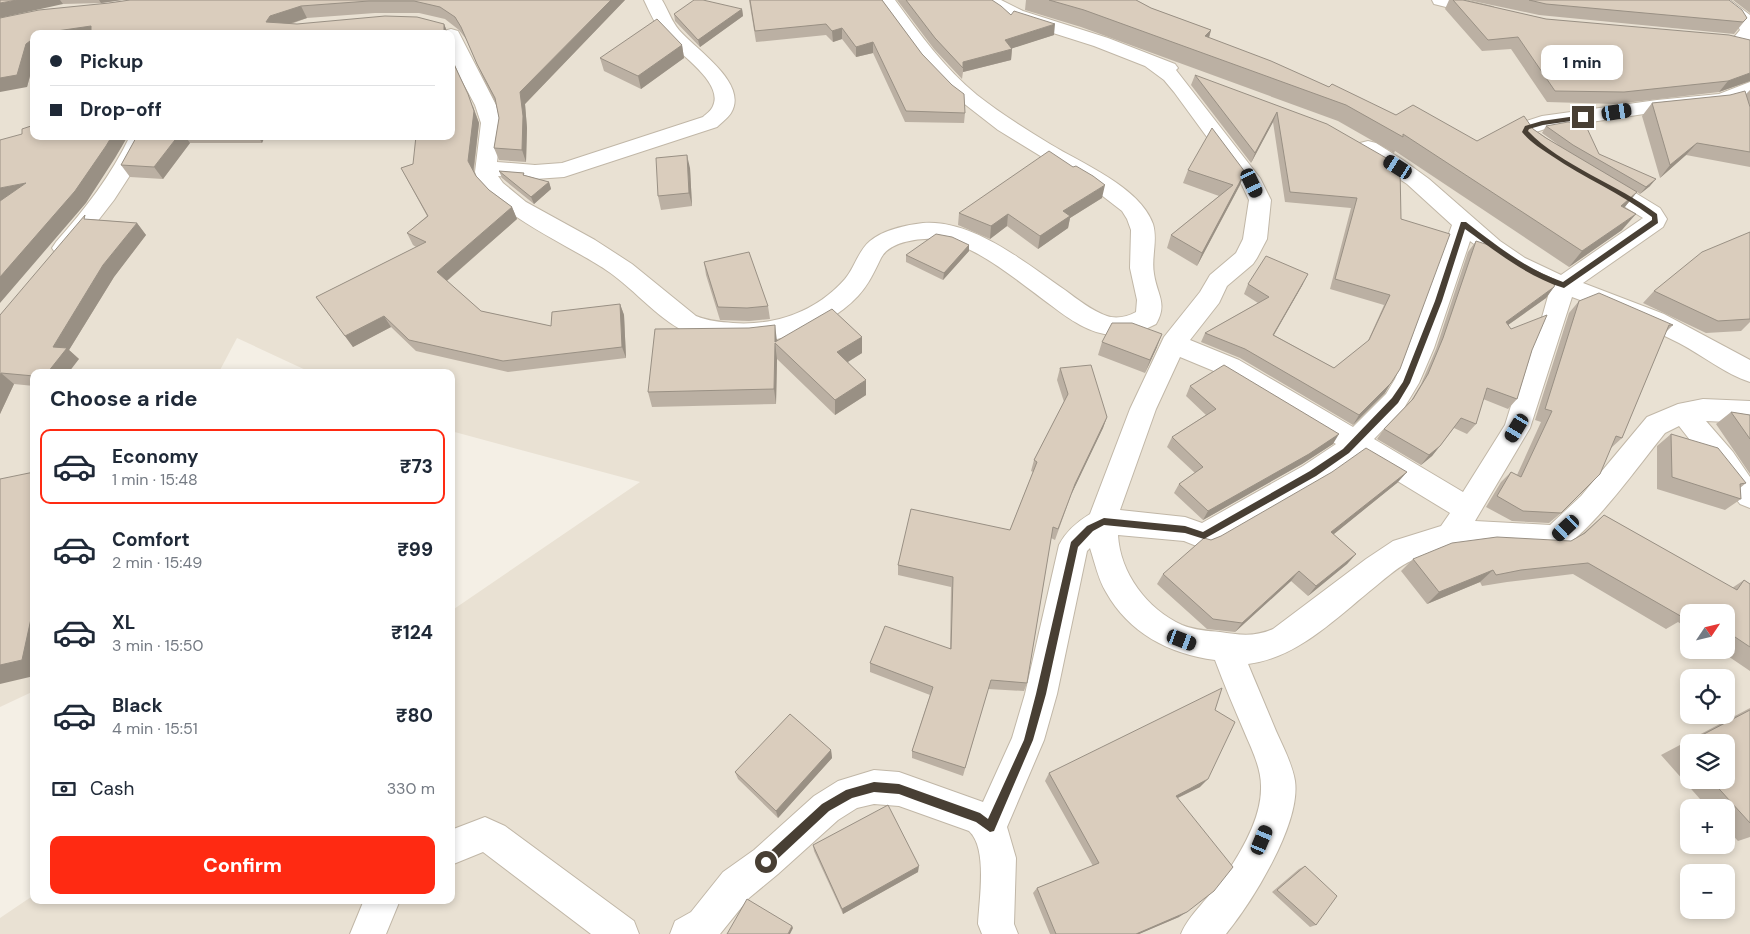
<!DOCTYPE html>
<meta charset="utf-8">
<style>
body{margin:0;font-family:"DM Sans",sans-serif;background:#f2f2f3;color:#1f2937;height:100vh;display:flex;flex-direction:column;font-size:19px;white-space:nowrap}
*{box-sizing:border-box;margin:0}
p{font-size:16px;color:#747a83}
.icon{flex:none;width:28px;height:28px;fill:none;stroke:currentColor;stroke-width:2;stroke-linecap:round;stroke-linejoin:round}
.map{position:relative;flex:1;overflow:hidden}
.drawer{position:absolute;left:30px;top:369px;width:425px;height:535px;display:flex;flex-direction:column;background:#fff;border-radius:10px;box-shadow:0 2px 8px #0003}
.drawer>*{flex:none}
.hud{position:absolute;left:30px;top:30px;width:425px;height:110px;border-radius:10px;box-shadow:0 2px 8px #0003;display:grid;align-content:center;height:110px;padding:0 20px;background:#fff}
.needle{width:32px;rotate:55deg}
.controls{position:absolute;left:1680px;top:604px;display:grid;gap:10px}
.controls a{display:grid;place-items:center;width:55px;height:55px;border-radius:10px;background:#fff;box-shadow:0 2px 8px #0003;font-size:25px}
.end{position:absolute;width:22px;height:22px;margin:-11px;border:6px solid #483f34;background:#fff;box-shadow:0 0 0 2px #fff}
.from{border-radius:50%}
.bubble{position:absolute;height:35px;border-radius:10px;background:#fff;box-shadow:0 2px 8px #0003;font-size:16px;font-weight:800;line-height:35px;text-align:center}
.car{position:absolute;width:15px;height:30px;margin:-15px -8px;border-radius:6px;box-shadow:0 0 4px 1px #0007;background:linear-gradient(#222 24%,#8ab4d8 0 40%,#222 0 76%,#8ab4d8 0 86%,#222 0)}
.hud b{display:flex;align-items:center;gap:18px;height:48px;font-size:19px}
.hud b+b{border-top:1px solid #e0e1e3}
.hud i{width:12px;height:12px;background:#1f2937}
ul{padding:0;list-style:none}
li{display:flex;align-items:center;gap:15px;height:75px;margin:0 10px 8px;padding:0 10px;border:2px solid transparent;border-radius:10px}
li div{flex:1}
li b{display:block;font-size:19px}
li em{font-style:normal;font-weight:800}
li.selected{border-color:#ff2a12}
li>.icon{width:45px;height:45px;stroke-width:1.5}
h2{padding:0 20px;font-size:22px;line-height:60px}
.pay{display:flex;align-items:center;gap:12px;height:55px;padding:0 20px;font-size:19px}
.pay p{margin-inline-start:auto}
.primary-button{display:flex;gap:10px;margin-top:auto;padding:10px 20px}
.primary-button a{flex:1;height:58px;border-radius:10px;background:#ff2a12;color:#fff;font-size:20px;font-weight:800;line-height:58px;text-align:center}
.map>svg:first-child{display:block}
</style>
<div class="map">
<svg width="1750" height="934" viewBox="0 0 1750 934">
<rect width="100%" height="100%" fill="#f4efe5"/>
<path fill="#e9e1d3" fill-rule="evenodd" d="M0,0H1750V934H0V918L34,895V900H451V611L640,482L451,431V372H310L237,338L219,372H34V691L0,707ZM34,34H451V136H34ZM1689,612H1726V650H1689ZM1689,678H1726V715H1689ZM1689,742H1726V780H1689ZM1689,808H1726V845H1689ZM1689,872H1726V910H1689Z"/>
<g fill="none" stroke-linecap="round" stroke-linejoin="round">
<defs>
<path id="minor" d="M644,0H662C668,10 672,22 679,30C696,50 749,83 731,113C728,118 722,122 717,127L564,177L535,179L498,176L503,183L526,202L595,240L632,264L696,316C708,321 720,322 733,323C776,326 817,311 845,279C855,267 858,251 870,241C883,230 906,225 923,223C973,219 1027,264 1065,290C1077,299 1092,311 1107,316C1116,319 1127,317 1136,312L1137,300L1130,268L1131,230L1127,219L1122,211L1091,187L998,130L953,95L923,64L877,0H895C920,34 944,68 977,95C1000,113 1025,129 1050,144C1081,163 1140,187 1153,224C1158,241 1151,257 1154,274C1157,295 1168,303 1156,324C1143,331 1128,336 1113,335C1090,334 1069,319 1052,306C1020,283 976,244 937,239C920,238 890,241 881,258C874,272 869,284 858,296C839,316 816,328 789,336C757,345 721,345 689,333C663,324 634,289 609,272C576,248 485,211 475,172L481,123L475,105L460,77L451,55V34H442L444,31L451,29L458,31L496,105C504,125 499,141 497,162L535,165L562,163L703,117C706,114 711,111 713,106C724,82 678,54 665,37C656,26 650,13 644,0Z
M978,0H1001L1023,11L1108,38L1175,64L1178,68L1176,70L1260,178L1271,200L1267,239L1257,258L1253,264L1227,286L1219,303L1190,340L1239,360L1353,427L1386,394L1395,379L1408,348L1452,225L1407,184L1360,153L1357,148L1360,143L1368,141L1376,143L1403,160L1429,179L1500,241L1525,258L1561,275L1643,218L1590,185L1587,180L1590,175L1598,173L1606,175L1660,208L1667,219L1663,227L1583,283L1664,314L1750,360V382C1725,374 1702,355 1679,343C1644,325 1608,310 1572,297L1530,428L1475,521L1550,525L1581,496L1647,417L1678,404L1703,399L1750,401V423L1706,421L1733,452L1750,477V508L1740,504L1679,426L1665,433C1642,461 1587,539 1556,551C1507,547 1460,541 1413,560C1400,565 1387,577 1376,586C1337,617 1298,658 1248,664C1257,686 1267,709 1276,731C1283,747 1292,763 1295,781C1301,824 1252,902 1226,934H1181C1189,914 1211,896 1224,877C1242,851 1262,817 1261,786C1261,767 1251,748 1244,731C1234,708 1224,684 1215,660C1169,654 1129,633 1106,592C1098,579 1095,563 1090,548L1087,551L1057,694L1044,740L1007,827L1016,858L1014,924L1018,934H982L978,924C979,900 988,848 969,831L899,806L874,804L857,808L838,820L778,874L749,898L720,934H670L675,921L691,912L723,872L754,850L814,796L838,781L874,770L899,772L983,802L1012,738L1025,694L1059,545C1066,531 1077,522 1090,514L1130,409L1164,337L1200,292L1210,275L1236,253L1243,239L1249,200L1242,185L1174,92L1164,80L1145,66L1094,46L1009,19L980,4ZM1470,241L1509,270L1550,289L1539,328L1525,361L1505,425L1463,492L1374,439L1404,408L1419,383L1434,348ZM1180,357L1221,374L1336,444L1303,466L1202,523L1185,517L1120,510L1156,409ZM1358,457L1450,513L1441,526L1393,541L1366,559L1273,629C1255,637 1239,635 1220,632C1208,631 1194,630 1182,625C1147,609 1120,573 1118,535L1184,541L1204,549L1214,545L1323,482Z
M1432,0H1464L1493,7L1495,11L1493,15L1486,17L1434,4Z
M1708,0H1730L1750,15V43C1745,48 1740,48 1733,46L1730,42L1740,30C1734,14 1717,13 1708,0Z
M1750,82V97L1719,106L1657,112L1545,129L1536,132L1554,144L1557,149L1554,154C1538,158 1521,146 1515,132L1520,123L1542,116L1657,100L1719,94Z
M130,136H151L136,166L114,200L72,254L64,256L56,254L52,248L56,242C85,209 111,176 130,136Z
M485,817L505,826L634,921L639,934H591L483,852L451,865V830Z
M364,900H400L386,934H350Z"/>
</defs>
<use href="#minor" stroke="#c1b7a7" stroke-width="2"/>
<use href="#minor" fill="#fff" fill-rule="evenodd"/>
</g>
<path fill="#bbb0a3" fill-rule="evenodd" d="M0,0H122L101,3L63,4Z
M130,0H625L525,104L527,128L526,162L499,160L494,148L499,118L496,104L482,76L466,39L459,30L445,19L419,13H375L307,18L291,24H444L448,34H34V61L27,87L0,18Z
M749,0H882L965,113L964,123L905,122L873,53L856,57L842,39L833,42L826,35L756,42Z
M897,0H992L1011,15L1054,35L1012,48L1011,60L963,72L962,79L934,49Z
M1026,0H1136L1151,8L1211,30L1209,38L1329,87L1396,115L1477,141L1533,129L1546,138L1560,146L1542,133L1546,126L1599,154L1650,186L1640,194L1637,192L1624,208L1622,230L1569,267L1395,151L1394,153L1338,121L1081,27L1025,10Z
M1449,0H1463L1546,19L1750,40V81L1719,92L1616,104L1547,102L1511,49L1482,51L1445,9Z
M1468,0H1729L1747,18L1734,34L1539,15Z
M1733,0H1750V13Z
M742,9L743,16L700,47L675,21L674,14Z
M682,45L684,58L641,89L604,71L600,58Z
M1195,75L1400,168L1385,393L1353,425L1240,358L1201,342L1205,333L1258,303L1244,294L1248,284H1303L1274,335L1334,368L1367,343L1384,305L1330,289L1351,208L1285,202L1273,122L1251,163L1191,85Z
M1750,90V167L1686,155L1660,178L1642,116L1652,103L1746,94Z
M473,106L479,123L474,171L476,176L489,190L512,207L517,219L447,281L481,311L551,326L620,304L624,315L626,358L508,372L416,351L391,327L353,347L316,297L416,247L413,245L407,233L427,216L401,168L413,164Z
M137,136H265L262,143H190L163,179L130,177L121,165Z
M690,168L692,206L661,210L658,196Z
M1188,170L1240,185L1197,266L1167,248L1171,235L1219,196L1183,183Z
M499,171L524,173V175L549,182L551,189L534,204L502,178Z
M1102,198L1070,218L1068,228L1038,249L1007,226L990,239L958,225L959,213Z
M88,219L137,223L146,235L114,277L69,350L79,359L34,372V386L14,384L0,414V315Z
M1750,232V322L1741,331L1706,333L1643,303L1654,291Z
M1476,241L1554,287L1546,298L1508,325L1511,329L1532,350L1517,399L1508,409L1483,399L1476,424L1467,434L1454,428L1432,456L1421,465L1377,439L1384,429L1409,404L1421,384L1436,349L1468,252Z
M969,245V251L943,280L906,262V255Z
M704,262L768,306L770,319L749,321L720,320L706,275Z
M1579,301L1673,325L1666,332L1622,438L1611,448L1561,513L1549,523L1512,521L1486,507L1501,482L1511,472L1517,475L1541,422L1535,420L1569,313Z
M862,337V353L848,362L866,395L835,415L777,359L776,404L652,407L648,392L777,341Z
M1102,342L1157,347L1145,373L1098,355Z
M1060,368L1107,417L1103,428L1071,495L1055,540L1051,538L1027,683L1024,691L988,689L963,776L912,758V751L930,695L870,672V663L950,648L951,587L898,575V565L1010,530L1033,472L1031,471L1034,460L1064,402L1057,380Z
M1190,386L1333,444L1302,464L1203,520L1174,493L1179,484L1195,473L1167,447L1172,437L1206,415L1186,396Z
M1731,412L1750,415V474L1716,424Z
M1671,434L1746,483L1740,488L1741,499L1725,510L1657,489V446Z
M1407,472L1397,483L1333,534L1356,554L1347,564L1308,596L1291,581L1235,632L1207,629L1157,584L1163,574L1211,540Z
M1604,515L1732,588L1744,580L1750,584V671L1719,650H1726V612H1689V629L1678,622L1666,629L1573,574L1507,582L1482,586L1480,582L1427,604L1401,571L1413,559L1571,541L1581,535Z
M1750,708V837L1738,841L1726,828V808H1708L1661,755ZM1689,742L1726,780H1689Z
M1215,710L1200,787L1178,798L1179,917L1139,934H1050L1033,893L1037,888L1093,866L1045,781L1049,773Z
M831,750L832,758L778,818L738,779L735,772Z
M813,845L918,872L843,914L814,851Z
M1305,866L1316,925L1310,927L1272,892L1299,869Z"/>
<path fill="#999084" d="M17,0H60L63,4L0,18V3Z
M99,0H122L101,3Z
M611,0H625L525,104L527,128L526,162L522,150L520,92Z
M301,6L307,18L276,28L266,22L270,16Z
M742,9L743,16L700,47L698,40Z
M444,24L448,34H444Z
M1055,24L1054,35L1004,51L1005,40Z
M91,26L97,34H41L43,33Z
M842,28V39L833,42L832,31Z
M1211,30L1206,47L1205,36Z
M34,38V61L27,87L0,92V78L26,44Z
M873,42V53L856,57V47Z
M682,45L684,58L641,89L638,76Z
M1012,49L1011,60L963,72V62Z
M1750,73V81L1719,92L1728,81Z
M468,94L479,123L473,173L468,161Z
M1277,112L1273,122L1251,163L1255,153Z
M112,136H128L115,158L86,203L0,303V277Z
M178,136H185L190,143L163,179L154,167Z
M258,136H265L262,143Z
M1697,143L1686,155L1660,178L1670,165Z
M687,155L690,168L692,206L689,193Z
M1245,172L1240,185L1197,266L1202,253Z
M1656,179L1650,186L1640,194L1646,187Z
M549,182L551,189L534,204L531,197Z
M26,183L0,202V188Z
M1105,185L1102,198L1070,218L1068,228L1038,249L1040,236L1063,211Z
M1637,192L1624,208L1621,206Z
M512,207L517,219L443,284L437,272Z
M1008,214L1007,226L990,239L991,226Z
M1636,214L1622,230L1569,267L1582,251Z
M137,223L146,235L114,277L69,350L79,359L69,372H48L53,347L103,265Z
M969,245V251L943,280L944,273Z
M1308,274L1303,284L1268,345L1273,335Z
M1554,287L1546,298L1498,332L1506,322Z
M620,304L624,315L626,358L622,347Z
M384,316L391,327L353,347L345,336Z
M775,325L777,341L775,344Z
M1162,334L1157,347L1145,373L1150,360Z
M862,337V353L838,368L837,352Z
M775,343L777,359L776,404L774,389Z
M1,373L14,384L0,414V375Z
M866,380V395L835,415V400Z
M1391,383L1385,393L1353,425L1359,415Z
M1107,417L1103,428L1071,495L1055,540L1075,484Z
M1339,434L1333,444L1302,464L1203,520L1208,511Z
M1440,446L1432,456L1421,465L1429,455Z
M1407,472L1397,483L1323,543L1331,532Z
M1356,554L1347,564L1308,596L1316,586Z
M1493,570L1480,582L1427,604L1439,592Z
M1299,571L1291,581L1235,632L1242,623Z
M34,605V676L0,684V665Z
M831,750L832,758L778,818L776,811Z
M1208,779L1200,787L1169,802L1176,796Z
M919,866L918,872L843,914L842,909Z
M1187,912L1179,917L1139,934H1136Z
M792,926L793,928L790,934H788Z"/>
<path fill="#dacdbd" stroke="#999084" d="M0,0H17L0,3Z
M130,0H611L520,92L523,116L522,150L494,148L499,118L495,98L477,64L461,27L455,17L440,7L414,1H369L301,6L270,16L266,22L297,24L385,16L417,17L444,24V34H91V26L43,33L41,34H34V38L26,44L17,75L0,78V18L39,10L109,3Z
M694,0H703L742,9L698,40L674,14Z
M750,0H882L922,54L952,85L964,94L965,113L906,111L873,42L856,47L842,28L832,31L826,24L755,31Z
M906,0H992L1001,6L1011,15L1014,11L1055,24L1005,40L1012,49L963,62V68L935,38Z
M1049,0H1136L1151,8L1211,30L1205,36L1271,61L1329,87L1332,84L1396,115L1413,105L1477,141L1524,116L1533,129L1546,138L1637,192L1621,206L1636,214L1582,251L1403,134V137L1346,105L1084,10Z
M1453,0H1463L1546,19L1729,35L1750,40V73L1728,81L1624,92L1555,91L1518,37L1488,40Z
M1529,0H1729L1742,10L1747,18L1743,22L1546,4Z
M657,19L682,45L638,76L600,58Z
M451,58L468,94L474,111L468,161L476,176L489,190L512,207L437,272L481,311L551,326L552,312L620,304L622,347L503,361L409,340L384,316L345,336L316,297L426,242L407,233L428,216L401,168L413,164L416,136H451Z
M1195,75L1327,124L1395,163L1400,168L1401,219L1450,234L1400,369L1391,383L1359,415L1245,349L1205,333L1269,297L1248,284L1266,256L1308,274L1273,335L1334,368L1369,340L1390,295L1335,279L1357,198L1290,192L1277,112L1255,153Z
M1745,91L1750,107V152L1697,143L1670,165L1652,103L1730,95Z
M1568,122L1585,124L1599,154L1656,179L1646,187L1573,145L1546,126Z
M34,125V136H112L106,146L75,191L0,277V201L26,183L0,188V140L22,134V129Z
M1212,128L1245,172L1202,253L1171,235L1233,185L1188,170Z
M137,136H178L154,167L121,165Z
M1049,151L1073,167L1076,166L1093,176L1105,185L1063,211L1070,216L1040,236L1008,214L991,226L959,213Z
M687,155L689,193L658,196L656,158Z
M499,171L524,173L523,175L549,182L531,197Z
M85,215L84,219L137,223L103,265L53,347L67,348L48,372H34V376L1,373L0,375V315Z
M1750,232V319L1718,321L1654,291L1702,252Z
M936,234L952,237L969,245L944,273L906,255Z
M1476,241L1495,247L1525,266L1556,280L1554,287L1506,322L1511,329L1547,315L1532,350L1517,399L1487,388L1476,424L1461,418L1440,446L1429,455L1384,429L1413,399L1428,374L1443,338Z
M749,252L768,306L747,308L718,307L704,262Z
M1599,293L1673,325H1669L1622,438L1616,436L1600,474L1561,513L1523,511L1497,496L1511,472L1521,477L1552,411L1545,409L1579,301Z
M832,309L862,337L837,352L866,380L835,400L775,343L774,389L648,392L655,329L749,328L775,325V342Z
M1112,323H1132L1162,334L1150,360L1102,342Z
M1091,365L1107,417L1075,484L1058,529L1053,527L1027,683L991,680L965,768L912,751L933,687L870,663L885,626L951,649L953,577L898,565L911,509L1010,530L1037,462L1034,460L1068,394L1060,368Z
M1224,365L1339,434L1309,454L1208,511L1179,484L1203,467L1172,437L1216,409L1190,386Z
M1731,412L1750,415V439Z
M1671,434L1718,448L1746,483L1740,484L1741,499L1672,477Z
M1366,448L1407,472L1331,532L1356,554L1316,586L1299,571L1242,623L1213,619L1163,574L1204,538L1211,540L1221,536L1332,472Z
M34,472V605L22,660L0,665V479Z
M1604,515L1737,590L1744,580L1750,584V647L1726,631V612H1700L1690,606L1684,618L1588,563L1521,570L1496,575L1493,570L1439,592L1413,559L1452,543L1497,537L1571,541L1585,533Z
M1222,688L1215,710L1235,722L1208,779L1176,796L1233,867L1214,891L1187,912L1136,934H1056L1037,888L1099,863L1049,773Z
M1750,710V823L1711,780H1726V742H1689V755L1681,746Z
M790,714L831,750L776,811L735,772Z
M888,805L919,866L842,909L813,845Z
M1305,866L1337,896L1316,925L1277,890Z
M747,899L792,926L788,934H727Z"/>
<path fill="#483f34" d="M1583,115L1585,119L1543,125L1529,129L1528,131C1560,165 1619,185 1657,214L1658,223L1564,288C1526,276 1497,252 1465,229L1442,301L1410,383L1398,403L1349,453L1316,476L1204,539L1185,533L1104,525L1093,531L1078,547L1046,694L1033,740L994,831L990,832L976,822L915,800L899,794L874,792L852,798L829,811L770,866L766,867L763,866L761,862L763,858L822,804L846,790L874,782L899,784L980,813L988,819L1024,740L1036,694L1071,542L1087,526L1104,518L1185,526L1203,532L1310,471L1343,449L1392,398L1403,382L1435,301L1461,222H1466C1497,246 1526,269 1563,282L1652,220V217C1621,193 1584,178 1552,156C1541,149 1530,142 1522,132L1525,126L1542,121Z"/>
</svg>
<div class="controls">
<a><svg class="needle" viewBox="-14 -14 28 28"><path d="M0-13l5 13h-10z" fill="#e53935"/><path d="M0 13l5-13h-10z" fill="#747a83"/></svg></a>
<a><svg class="icon" aria-label="locate" viewBox="0 0 24 24"><circle cx="12" cy="12" r="6"/><path d="M12 2v4M12 18v4M2 12h4M18 12h4"/></svg></a>
<a><svg class="icon" aria-label="layers" viewBox="0 0 24 24"><path d="M12 4l9 5-9 5-9-5zM3 14l9 5 9-5"/></svg></a>
<a>+</a>
<a>−</a>
</div>
<i class="end from" style="left:766px;top:862px"></i>
<i class="end" style="left:1583px;top:117px"></i>
<div class="bubble" style="left:1541px;top:45px;width:82px">1 min</div>
<i class="car" style="left:1617px;top:112px;rotate:81deg"></i>
<i class="car" style="left:1398px;top:167px;rotate:302deg"></i>
<i class="car" style="left:1252px;top:183px;rotate:155deg"></i>
<i class="car" style="left:1517px;top:428px;rotate:211deg"></i>
<i class="car" style="left:1566px;top:528px;rotate:227deg"></i>
<i class="car" style="left:1182px;top:640px;rotate:111deg"></i>
<i class="car" style="left:1262px;top:840px;rotate:23deg"></i>
<div class="hud">
<b><i class="from"></i>Pickup</b>
<b><i></i>Drop-off</b>
</div>
<section class="drawer">
<h2>Choose a ride</h2>
<ul>
<li class="selected"><svg class="icon" aria-label="car" viewBox="0 0 24 24"><path d="M5 17H2v-5l4-1 3-4h7l3 4 3 1v5h-3M9 17h6M6 11h13"/><circle cx="7" cy="17" r="2"/><circle cx="17" cy="17" r="2"/></svg><div><b>Economy</b><p>1 min · 15:48</p></div><em>₹73</em></li>
<li><svg class="icon" aria-label="car" viewBox="0 0 24 24"><path d="M5 17H2v-5l4-1 3-4h7l3 4 3 1v5h-3M9 17h6M6 11h13"/><circle cx="7" cy="17" r="2"/><circle cx="17" cy="17" r="2"/></svg><div><b>Comfort</b><p>2 min · 15:49</p></div><em>₹99</em></li>
<li><svg class="icon" aria-label="car" viewBox="0 0 24 24"><path d="M5 17H2v-5l4-1 3-4h7l3 4 3 1v5h-3M9 17h6M6 11h13"/><circle cx="7" cy="17" r="2"/><circle cx="17" cy="17" r="2"/></svg><div><b>XL</b><p>3 min · 15:50</p></div><em>₹124</em></li>
<li><svg class="icon" aria-label="car" viewBox="0 0 24 24"><path d="M5 17H2v-5l4-1 3-4h7l3 4 3 1v5h-3M9 17h6M6 11h13"/><circle cx="7" cy="17" r="2"/><circle cx="17" cy="17" r="2"/></svg><div><b>Black</b><p>4 min · 15:51</p></div><em>₹80</em></li>
</ul>
<div class="pay"><svg class="icon" aria-label="cash" viewBox="0 0 24 24"><path d="M3 7h18v10H3z"/><circle cx="12" cy="12" r="2"/></svg>Cash<p>330 m</p></div>
<div class="primary-button"><a>Confirm</a></div>
</section>
</div>
